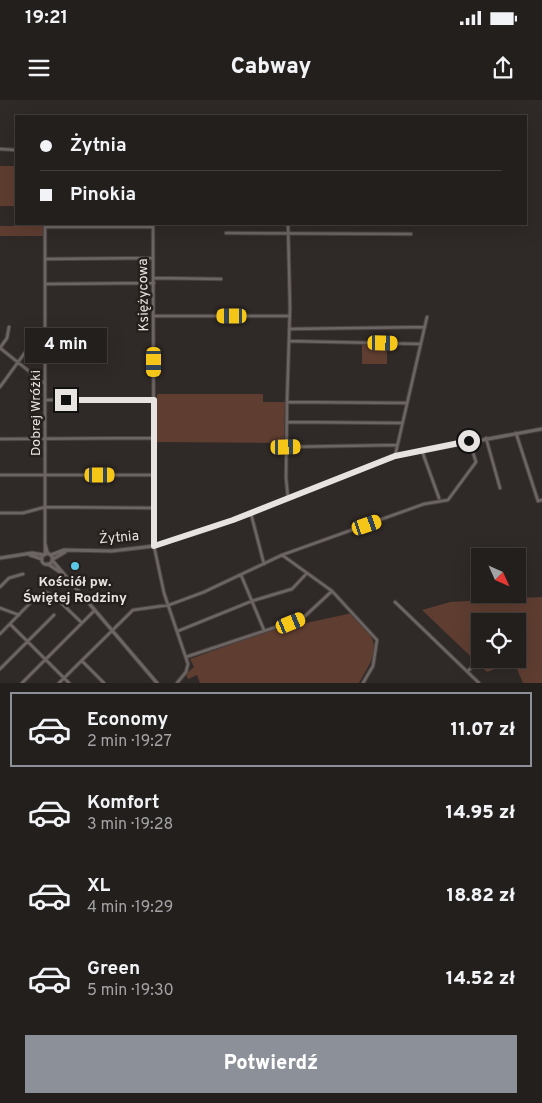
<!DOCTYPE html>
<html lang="pl">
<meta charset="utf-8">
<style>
body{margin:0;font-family:Overpass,sans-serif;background:#2b2726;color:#f1f3f6;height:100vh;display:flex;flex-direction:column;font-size:19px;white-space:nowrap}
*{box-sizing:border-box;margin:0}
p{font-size:16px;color:#a3a2a4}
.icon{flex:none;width:28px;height:28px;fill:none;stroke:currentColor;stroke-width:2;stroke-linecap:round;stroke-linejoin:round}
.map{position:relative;height:583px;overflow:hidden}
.panel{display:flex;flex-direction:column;background:#231f1d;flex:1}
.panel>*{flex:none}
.hud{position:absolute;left:15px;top:15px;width:512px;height:110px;border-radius:0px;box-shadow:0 5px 20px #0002,0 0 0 1px #403d3b;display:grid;align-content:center;height:110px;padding:0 25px;background:#231f1d}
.needle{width:32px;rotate:135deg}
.controls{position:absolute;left:471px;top:448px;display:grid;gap:10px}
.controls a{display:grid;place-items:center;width:55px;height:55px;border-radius:0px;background:#231f1d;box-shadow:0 5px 20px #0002,0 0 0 1px #403d3b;font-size:25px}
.end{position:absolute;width:22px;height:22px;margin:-11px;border:6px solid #e7e3e1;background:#111;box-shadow:0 0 0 2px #111}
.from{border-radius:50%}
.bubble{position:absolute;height:35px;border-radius:0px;background:#231f1d;box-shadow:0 5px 20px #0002,0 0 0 1px #403d3b;font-size:16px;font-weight:800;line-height:35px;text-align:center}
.car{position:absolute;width:15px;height:30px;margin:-15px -8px;border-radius:6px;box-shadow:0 0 4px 1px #0007;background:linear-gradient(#f5c518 24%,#345 0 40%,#f5c518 0 76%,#345 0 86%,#f5c518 0)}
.hud b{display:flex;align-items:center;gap:18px;height:48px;font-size:19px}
.hud b+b{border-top:1px solid #403d3b}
.hud i{width:12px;height:12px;background:#f1f3f6}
ul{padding:9px 0 0;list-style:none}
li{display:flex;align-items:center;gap:15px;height:75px;margin:0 10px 8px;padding:0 15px;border:2px solid transparent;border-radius:0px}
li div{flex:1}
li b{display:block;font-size:19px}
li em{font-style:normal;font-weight:800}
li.on{border-color:#8c9099}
li>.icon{width:45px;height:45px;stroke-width:1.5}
.button{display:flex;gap:10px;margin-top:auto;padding:10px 25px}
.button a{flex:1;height:58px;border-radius:0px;background:#8c9099;color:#fff;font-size:20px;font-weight:800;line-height:58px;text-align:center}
.status{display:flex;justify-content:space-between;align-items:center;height:35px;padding:0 25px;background:#231f1d;direction:ltr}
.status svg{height:14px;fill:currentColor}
header{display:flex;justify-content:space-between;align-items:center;height:65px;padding:0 25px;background:#231f1d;font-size:22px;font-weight:800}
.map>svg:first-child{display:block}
</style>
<div class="status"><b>19:21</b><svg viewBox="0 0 49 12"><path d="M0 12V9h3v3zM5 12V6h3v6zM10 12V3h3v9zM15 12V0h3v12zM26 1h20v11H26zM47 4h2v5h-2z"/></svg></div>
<header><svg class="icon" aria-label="menu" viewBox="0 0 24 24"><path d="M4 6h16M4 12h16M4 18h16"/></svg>Cabway<svg class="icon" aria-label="share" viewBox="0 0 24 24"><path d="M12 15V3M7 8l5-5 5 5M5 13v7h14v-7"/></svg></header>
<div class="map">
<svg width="542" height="583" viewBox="0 0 542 583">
<rect width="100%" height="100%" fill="#2f2927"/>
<path fill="#5f3d31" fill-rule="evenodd" d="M0,66H16V106H0Z
M0,126H43V136H0Z
M362,244H387V264H362Z
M157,294H263V302H285L284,343L157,342Z
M542,497V583H523L514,562L487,572L422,510L450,502ZM480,521H518V559H480Z
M352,513C357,522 364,527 370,535C381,551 366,570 359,583H200L197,575L188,579L186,574L194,567L190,559L265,532Z"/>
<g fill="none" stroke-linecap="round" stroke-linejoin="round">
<defs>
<path id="minor" d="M0,49L16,50
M153,124L154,446L164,493L188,564L186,572L177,583
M288,124L290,208L287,302L286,378L288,398
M45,127H153
M226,133L411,134
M45,159L153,158
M154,178L221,179
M45,184L154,183
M154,216H290
M289,229L425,227
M289,241L421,244
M0,248L45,284
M0,248L7,238L9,227
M0,287L29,247
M45,300L154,299
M287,302L407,303
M287,322L402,323
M516,333L538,401L542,400
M486,338L500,388
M0,339L154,338
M286,347L397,345
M422,351L439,398
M395,356L427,217
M0,375H153
M0,413H23L45,407L155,408
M251,414L264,464
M45,443L48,454
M45,455V124
M282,455L332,491L377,540L373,566L363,583
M241,475L264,530
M0,487L9,478L23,474
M395,502L479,583
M0,508L19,515
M10,524L69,583
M178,531L252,501L292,489L307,473
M0,534L37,496L45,492L53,495L82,523
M186,557L303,518L332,491
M82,561L104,583
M0,569L54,515
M468,571L477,562L488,559
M22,583L95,510
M59,583L133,510L169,505L204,492L282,455L424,404L448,400L476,362L470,343"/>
<path id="tertiary" d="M41.5 459a5.5 5.5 0 1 1 11 0a5.5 5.5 0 1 1-11 0Z
M30,455L42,459
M51,455L64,450L112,451L154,446L215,427L395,356L542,329
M0,458L32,453L44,455
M53,459L65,452
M52,460L157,583
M48,464L60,472"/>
</defs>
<use href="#minor" stroke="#494442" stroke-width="4.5"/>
<use href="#tertiary" stroke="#494442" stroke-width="5"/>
<use href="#minor" stroke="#6d6563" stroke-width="2.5"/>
<use href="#tertiary" stroke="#6d6563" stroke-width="3"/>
</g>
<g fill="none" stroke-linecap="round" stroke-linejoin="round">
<path stroke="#e7e3e1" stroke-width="6" d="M66,300H154V446L233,420L395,356L469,341"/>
</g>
<circle fill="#5bc7e7" stroke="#26201d" stroke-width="2" cx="75" cy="466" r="5"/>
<g text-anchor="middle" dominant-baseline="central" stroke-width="5" stroke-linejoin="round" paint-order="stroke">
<g font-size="14" fill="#e7e3e1" stroke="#26201d">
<text transform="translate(144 195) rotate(-91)">Księżycowa</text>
<text transform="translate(36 313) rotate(-90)">Dobrej Wróżki</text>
<text transform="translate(119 438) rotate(-5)">Żytnia</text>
</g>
<g font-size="14" font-weight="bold" fill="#e7e3e1" stroke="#26201d">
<text x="75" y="482">Kościół pw.<tspan x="75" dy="16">Świętej Rodziny</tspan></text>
</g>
</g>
</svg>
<div class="controls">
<a><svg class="needle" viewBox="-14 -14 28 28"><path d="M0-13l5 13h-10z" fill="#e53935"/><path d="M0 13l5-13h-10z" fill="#a3a2a4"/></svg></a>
<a><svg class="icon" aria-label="locate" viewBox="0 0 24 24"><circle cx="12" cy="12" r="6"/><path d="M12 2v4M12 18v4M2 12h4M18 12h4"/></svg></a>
</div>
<i class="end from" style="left:469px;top:341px"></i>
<i class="end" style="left:66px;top:300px"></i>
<div class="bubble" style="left:25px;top:228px;width:82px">4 min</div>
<i class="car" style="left:232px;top:216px;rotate:270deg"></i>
<i class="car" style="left:383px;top:243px;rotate:91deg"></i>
<i class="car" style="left:154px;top:262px;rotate:180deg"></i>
<i class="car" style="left:286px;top:347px;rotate:89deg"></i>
<i class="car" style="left:100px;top:375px;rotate:90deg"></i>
<i class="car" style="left:367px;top:425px;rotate:71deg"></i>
<i class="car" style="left:291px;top:523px;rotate:68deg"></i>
<div class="hud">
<b><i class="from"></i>Żytnia</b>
<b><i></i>Pinokia</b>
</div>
</div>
<section class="panel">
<ul>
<li class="on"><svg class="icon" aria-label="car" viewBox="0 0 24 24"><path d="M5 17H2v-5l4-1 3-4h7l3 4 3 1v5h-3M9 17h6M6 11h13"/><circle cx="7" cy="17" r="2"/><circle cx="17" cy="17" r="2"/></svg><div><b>Economy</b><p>2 min · 19:27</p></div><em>11.07 zł</em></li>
<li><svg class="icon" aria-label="car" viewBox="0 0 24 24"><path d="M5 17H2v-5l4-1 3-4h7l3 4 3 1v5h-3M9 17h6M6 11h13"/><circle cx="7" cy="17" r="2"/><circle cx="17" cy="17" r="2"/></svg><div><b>Komfort</b><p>3 min · 19:28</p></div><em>14.95 zł</em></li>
<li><svg class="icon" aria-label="car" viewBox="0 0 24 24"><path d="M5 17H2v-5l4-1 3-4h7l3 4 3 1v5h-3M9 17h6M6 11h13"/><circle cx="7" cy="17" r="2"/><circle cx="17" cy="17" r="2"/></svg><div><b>XL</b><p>4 min · 19:29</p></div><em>18.82 zł</em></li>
<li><svg class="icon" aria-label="car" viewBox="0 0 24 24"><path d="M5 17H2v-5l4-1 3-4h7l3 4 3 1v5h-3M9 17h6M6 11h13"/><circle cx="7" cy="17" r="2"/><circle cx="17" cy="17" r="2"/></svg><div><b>Green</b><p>5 min · 19:30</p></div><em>14.52 zł</em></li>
</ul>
<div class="button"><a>Potwierdź</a></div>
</section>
